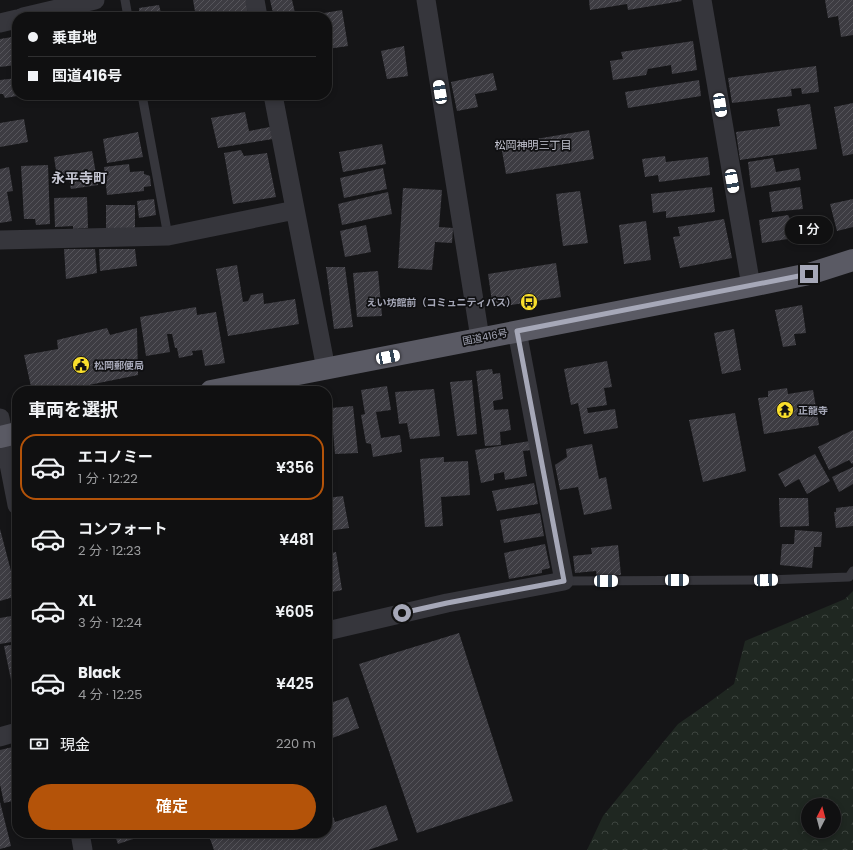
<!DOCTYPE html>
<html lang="ja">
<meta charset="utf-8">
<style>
body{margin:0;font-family:Poppins,"Noto Sans JP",sans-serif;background:#1e1e1f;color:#f1f3f6;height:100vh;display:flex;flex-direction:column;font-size:15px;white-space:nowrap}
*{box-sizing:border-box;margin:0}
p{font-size:13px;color:#9c9d9f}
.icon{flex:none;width:22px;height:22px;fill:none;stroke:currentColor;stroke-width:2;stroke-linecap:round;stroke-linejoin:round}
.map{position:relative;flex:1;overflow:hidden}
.sheet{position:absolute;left:12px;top:386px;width:320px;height:452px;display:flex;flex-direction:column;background:#101011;border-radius:16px;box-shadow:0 2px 6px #0003,0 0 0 1px #303031}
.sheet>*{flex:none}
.hud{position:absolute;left:12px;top:12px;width:320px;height:88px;border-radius:16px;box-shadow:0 2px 6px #0003,0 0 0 1px #303031;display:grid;align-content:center;height:88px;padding:0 16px;background:#101011}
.needle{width:26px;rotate:6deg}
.fabs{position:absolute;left:801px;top:798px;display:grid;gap:8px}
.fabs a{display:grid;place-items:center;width:40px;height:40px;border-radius:50%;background:#101011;box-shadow:0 2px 6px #0003,0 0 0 1px #303031;font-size:20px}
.end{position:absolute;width:18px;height:18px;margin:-9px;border:5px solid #a6a8b8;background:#111;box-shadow:0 0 0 2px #111}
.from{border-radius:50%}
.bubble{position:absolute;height:28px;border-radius:14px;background:#101011;box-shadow:0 2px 6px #0003,0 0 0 1px #303031;font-size:13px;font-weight:600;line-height:28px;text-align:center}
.car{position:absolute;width:12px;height:24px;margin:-12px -6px;border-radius:5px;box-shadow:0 0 3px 1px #0007;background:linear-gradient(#fff 24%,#345 0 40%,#fff 0 76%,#345 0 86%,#fff 0)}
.hud b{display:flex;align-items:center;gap:14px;height:38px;font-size:15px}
.hud b+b{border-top:1px solid #303031}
.hud i{width:10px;height:10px;background:#f1f3f6}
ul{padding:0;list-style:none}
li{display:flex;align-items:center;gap:12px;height:66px;margin:0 8px 6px;padding:0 8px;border:2px solid transparent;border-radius:16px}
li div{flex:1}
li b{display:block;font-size:15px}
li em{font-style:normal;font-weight:600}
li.selected{border-color:#b45309}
li>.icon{width:36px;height:36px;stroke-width:1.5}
h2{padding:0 16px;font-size:18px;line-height:48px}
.pay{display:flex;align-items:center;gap:10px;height:44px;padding:0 16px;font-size:15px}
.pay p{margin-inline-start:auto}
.button{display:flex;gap:8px;margin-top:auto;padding:8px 16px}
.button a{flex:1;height:46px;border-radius:24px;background:#b45309;color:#fff;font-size:16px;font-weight:600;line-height:46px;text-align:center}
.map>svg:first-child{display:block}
</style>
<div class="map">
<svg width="853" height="850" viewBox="0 0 853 850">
<defs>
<pattern id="forest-crowns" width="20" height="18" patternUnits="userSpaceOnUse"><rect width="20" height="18" fill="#1f2721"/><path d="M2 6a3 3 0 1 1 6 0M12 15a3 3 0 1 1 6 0" fill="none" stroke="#3d443f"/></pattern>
<pattern id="building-hatch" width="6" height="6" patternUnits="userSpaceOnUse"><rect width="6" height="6" fill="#3d3c42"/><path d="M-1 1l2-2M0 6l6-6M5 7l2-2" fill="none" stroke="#56555b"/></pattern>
</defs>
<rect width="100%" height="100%" fill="#151517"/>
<path fill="url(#forest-crowns)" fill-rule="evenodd" d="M853,591V850H587L603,816L678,724L704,706L734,684L745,641L845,599ZM808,805H834V831H808Z"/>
<path fill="url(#building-hatch)" d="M193,0H246L248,15L237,17H196Z
M270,0H292L296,17H274Z
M589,0H681L682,1L628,10L627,4L590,10Z
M825,0H853V35L841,37L838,16L828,18Z
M159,5L162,17H140L139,8Z
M342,10L348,46L327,49V17H318V14Z
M12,37L16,65L0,67V39Z
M693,41L697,70L672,74L671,65L648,69L646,75L613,80L610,61L623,59L621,52Z
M404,46L408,76L387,79L381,51Z
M816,66L819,92L802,94L801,88L791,89L792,96L732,103L728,78Z
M493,73L497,90L475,94L478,107L457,111L451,82Z
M17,78V96L5,98L3,94H0V80Z
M699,80L701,96L628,108L625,92Z
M853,103V154L843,156L834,107Z
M810,104L817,149L740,160L736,132L780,126L777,109Z
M245,112L249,131L270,127L273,139L218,148L211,118Z
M24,119L28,142L0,147V123Z
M589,130L594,159L506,174L501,145Z
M138,132L143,157L107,163L103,139Z
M382,144L386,164L343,172L339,152Z
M241,150L244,156L267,153L276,197L233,204L224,153Z
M92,151L98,185L71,189L69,181L58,183L54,157Z
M665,156L666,162L708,157L710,175L659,182L658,175L645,177L642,159Z
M773,158L776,172L799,168L801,180L751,188L748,162Z
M129,164L130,172L144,171V174L150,176L151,186L144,187V191L107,195L104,167Z
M48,165L50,224L36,225L35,219H24L21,166Z
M9,167L13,191L7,192L12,221L0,223V169Z
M383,168L387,189L344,198L340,178Z
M712,187L715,212L666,218V211L653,213L651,194Z
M800,187L803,209L772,212L769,192Z
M403,188L442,190L439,227L453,228L452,243L435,242L432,270L398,268Z
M580,191L588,243L563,246L556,194Z
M388,192L392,214L342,225L338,204Z
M87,197L88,228L73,229V226L55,227L54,198Z
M154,199L156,215L139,218L137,201Z
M853,199V227L837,231L830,204Z
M106,205H135V229H106Z
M788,215L790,219L819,215L820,219L818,220L820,234L762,243L759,220Z
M724,219L732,258L680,268L673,237L680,236L678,227Z
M646,221L651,260L624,264L619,225Z
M366,225L371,252L345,257L340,231Z
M64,249H95L97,273L66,279Z
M99,249H135L137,266L100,271Z
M556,263L561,297L493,308L488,274Z
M237,265L243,302L248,301L251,295L263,293L264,304L295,299L299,324L228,336L216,269Z
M326,267H345L353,327L334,329Z
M378,271L382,316L357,317L353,273Z
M802,305L806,333L794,334L796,345L783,347L775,310Z
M196,307L197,315L216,312L225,363L205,366L202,350L192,351L193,355L179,358L177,348H175L172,334H167L170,352L146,356L140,317Z
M107,328L110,335L137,328L138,375L84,386L83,389L71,391H32L24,355L58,349L57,340Z
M734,329L741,370L722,374L714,333Z
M607,361L612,387L604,388L607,405L587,408L588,413L615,409L618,428L584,434L578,403L571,405L564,369Z
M492,369L493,374L500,373L503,399L493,401L494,410L508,409L511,430L500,432L501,445L485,446L476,371Z
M472,380L477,434L457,436L450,382Z
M387,386L391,410L376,412L381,438L400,435L402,452L373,457L371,444L366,443L361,415L365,414L361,390Z
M787,388L788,394L813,390L819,425L764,434L758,398L768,397V391Z
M434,389L440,436L410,439L407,423L399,424L395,392Z
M353,406L358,453L335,454L331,408Z
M735,413L746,471L703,482L689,420Z
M327,424H328L331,460H327Z
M853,430V463L852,464L849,460L829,470L818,447Z
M530,441L532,450L523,451L527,476L505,480L504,472L494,474V480L481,483L475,450Z
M592,444L599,479L606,477L612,509L584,515L578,487L560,490L555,465L567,457L566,449Z
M815,454L830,481L807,494L799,479L785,487L778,474Z
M444,457V462L468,461L470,495L441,497L443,526L425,527L420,459Z
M853,467V484L839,492L832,477Z
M534,483L538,504L497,511L492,491Z
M343,496L349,528L327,531V498Z
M779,498H808L809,526L780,527Z
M853,506V526L836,528L834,512H836V508Z
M540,513L544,536L504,543L500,520Z
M0,529L17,594V596L0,601Z
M795,530L822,532L821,547H814L812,568L780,565L782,544H794Z
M545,544L550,568L542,570V573L509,579L504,553Z
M618,545L621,575L597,577L596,571L575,573L573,556L592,554L591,548Z
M336,552L342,590L327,593V554Z
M17,615V641L0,644V618Z
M459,633L513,801L417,833L359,664Z
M17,644V704H16L4,646Z
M348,697L359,728L327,740V704Z
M17,746V800L4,803L0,784V750Z
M327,799L335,822L386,805L398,840L368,850H214L208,833H327Z
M0,802L11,846L0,849Z
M114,833H151L118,844Z"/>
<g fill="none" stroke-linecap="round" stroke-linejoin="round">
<path stroke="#36363c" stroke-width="9" d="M125,0L128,17
M142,95L168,236
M564,581L766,580L849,577L853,571"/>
<path stroke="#36363c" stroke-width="19" d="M255,0L258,17
M426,0L480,338
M702,0L751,286
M23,17L95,0
M0,23L17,19
M273,95L326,369
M0,240L168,236L295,210
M0,418L17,505
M327,631L447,603L564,581L517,331
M0,737L17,732
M80,833L83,850"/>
<path stroke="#5a5a64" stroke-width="22" d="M211,391L751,286L809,274L853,260
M0,437L17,433"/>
</g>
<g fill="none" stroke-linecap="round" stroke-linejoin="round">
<path stroke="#a6a8b8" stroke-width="5" d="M402,613L447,603L564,581L517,331L809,274"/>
</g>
<defs>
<symbol id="bus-disc" viewBox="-11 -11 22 22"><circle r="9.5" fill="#f9df2b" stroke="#101012"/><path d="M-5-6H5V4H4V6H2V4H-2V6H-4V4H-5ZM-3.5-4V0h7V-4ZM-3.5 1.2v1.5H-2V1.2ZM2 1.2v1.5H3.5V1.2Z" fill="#111"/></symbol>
<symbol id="civic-disc" viewBox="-11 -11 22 22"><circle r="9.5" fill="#f9df2b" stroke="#101012"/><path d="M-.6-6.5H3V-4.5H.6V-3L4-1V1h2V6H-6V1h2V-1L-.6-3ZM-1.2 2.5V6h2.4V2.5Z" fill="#111"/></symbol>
<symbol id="temple-disc" viewBox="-11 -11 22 22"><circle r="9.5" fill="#f9df2b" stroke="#101012"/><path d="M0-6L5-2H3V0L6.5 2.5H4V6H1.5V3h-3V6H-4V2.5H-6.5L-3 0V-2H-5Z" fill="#111"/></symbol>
</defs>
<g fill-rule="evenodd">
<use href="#bus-disc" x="519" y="292" width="20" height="20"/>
<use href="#civic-disc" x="71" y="355" width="20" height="20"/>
<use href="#temple-disc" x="775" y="400" width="20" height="20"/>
</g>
<g text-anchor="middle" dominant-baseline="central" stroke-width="3.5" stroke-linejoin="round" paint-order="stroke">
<g font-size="10" font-weight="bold" fill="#a6a8b8" stroke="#101012" text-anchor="start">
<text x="516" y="302" text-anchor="end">えい坊館前（コミュニティバス）</text>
<text x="94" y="365">松岡郵便局</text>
<text x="798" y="410">正龍寺</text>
</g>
<g font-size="10" fill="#a6a8b8" stroke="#101012">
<text transform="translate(485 337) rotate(-11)">国道416号</text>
</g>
<g font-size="11" fill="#c7c8d4" stroke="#101012">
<text x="533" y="145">松岡神明三丁目</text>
</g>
<g font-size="14" font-weight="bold" fill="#c7c8d4" stroke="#101012">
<text x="79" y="178">永平寺町</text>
</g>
</g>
</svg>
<div class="fabs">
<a><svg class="needle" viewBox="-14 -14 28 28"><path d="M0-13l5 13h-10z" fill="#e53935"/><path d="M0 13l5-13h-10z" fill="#9c9d9f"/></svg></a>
</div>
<i class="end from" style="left:402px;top:613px"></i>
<i class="end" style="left:809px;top:274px"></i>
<div class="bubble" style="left:785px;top:216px;width:48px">1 分</div>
<i class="car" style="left:440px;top:92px;rotate:351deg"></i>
<i class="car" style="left:720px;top:105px;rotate:171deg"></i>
<i class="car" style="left:732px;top:181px;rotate:170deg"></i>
<i class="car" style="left:388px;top:357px;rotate:79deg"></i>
<i class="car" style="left:677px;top:580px;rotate:90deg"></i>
<i class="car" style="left:766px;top:580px;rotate:88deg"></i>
<i class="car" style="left:606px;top:581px;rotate:90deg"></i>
<div class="hud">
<b><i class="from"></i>乗車地</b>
<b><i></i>国道416号</b>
</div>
<section class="sheet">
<h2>車両を選択</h2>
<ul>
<li class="selected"><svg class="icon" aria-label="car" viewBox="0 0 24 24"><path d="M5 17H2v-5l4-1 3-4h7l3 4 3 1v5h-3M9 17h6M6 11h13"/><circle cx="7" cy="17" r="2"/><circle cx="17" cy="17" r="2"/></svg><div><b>エコノミー</b><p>1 分 · 12:22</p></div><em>¥356</em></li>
<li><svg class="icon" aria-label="car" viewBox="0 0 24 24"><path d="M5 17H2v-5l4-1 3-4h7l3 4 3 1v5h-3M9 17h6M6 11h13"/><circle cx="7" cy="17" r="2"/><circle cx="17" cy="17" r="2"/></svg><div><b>コンフォート</b><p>2 分 · 12:23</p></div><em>¥481</em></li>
<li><svg class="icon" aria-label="car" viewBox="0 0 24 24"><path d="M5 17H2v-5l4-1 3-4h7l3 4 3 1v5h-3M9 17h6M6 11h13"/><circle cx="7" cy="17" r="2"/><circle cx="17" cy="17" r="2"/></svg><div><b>XL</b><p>3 分 · 12:24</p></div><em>¥605</em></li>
<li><svg class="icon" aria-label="car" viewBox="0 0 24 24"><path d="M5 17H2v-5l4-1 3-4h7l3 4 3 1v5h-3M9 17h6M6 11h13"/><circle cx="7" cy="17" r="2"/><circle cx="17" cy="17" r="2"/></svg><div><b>Black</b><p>4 分 · 12:25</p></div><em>¥425</em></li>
</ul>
<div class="pay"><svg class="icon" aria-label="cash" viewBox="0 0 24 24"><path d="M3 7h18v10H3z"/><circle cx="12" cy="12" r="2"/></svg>現金<p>220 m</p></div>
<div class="button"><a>確定</a></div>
</section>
</div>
